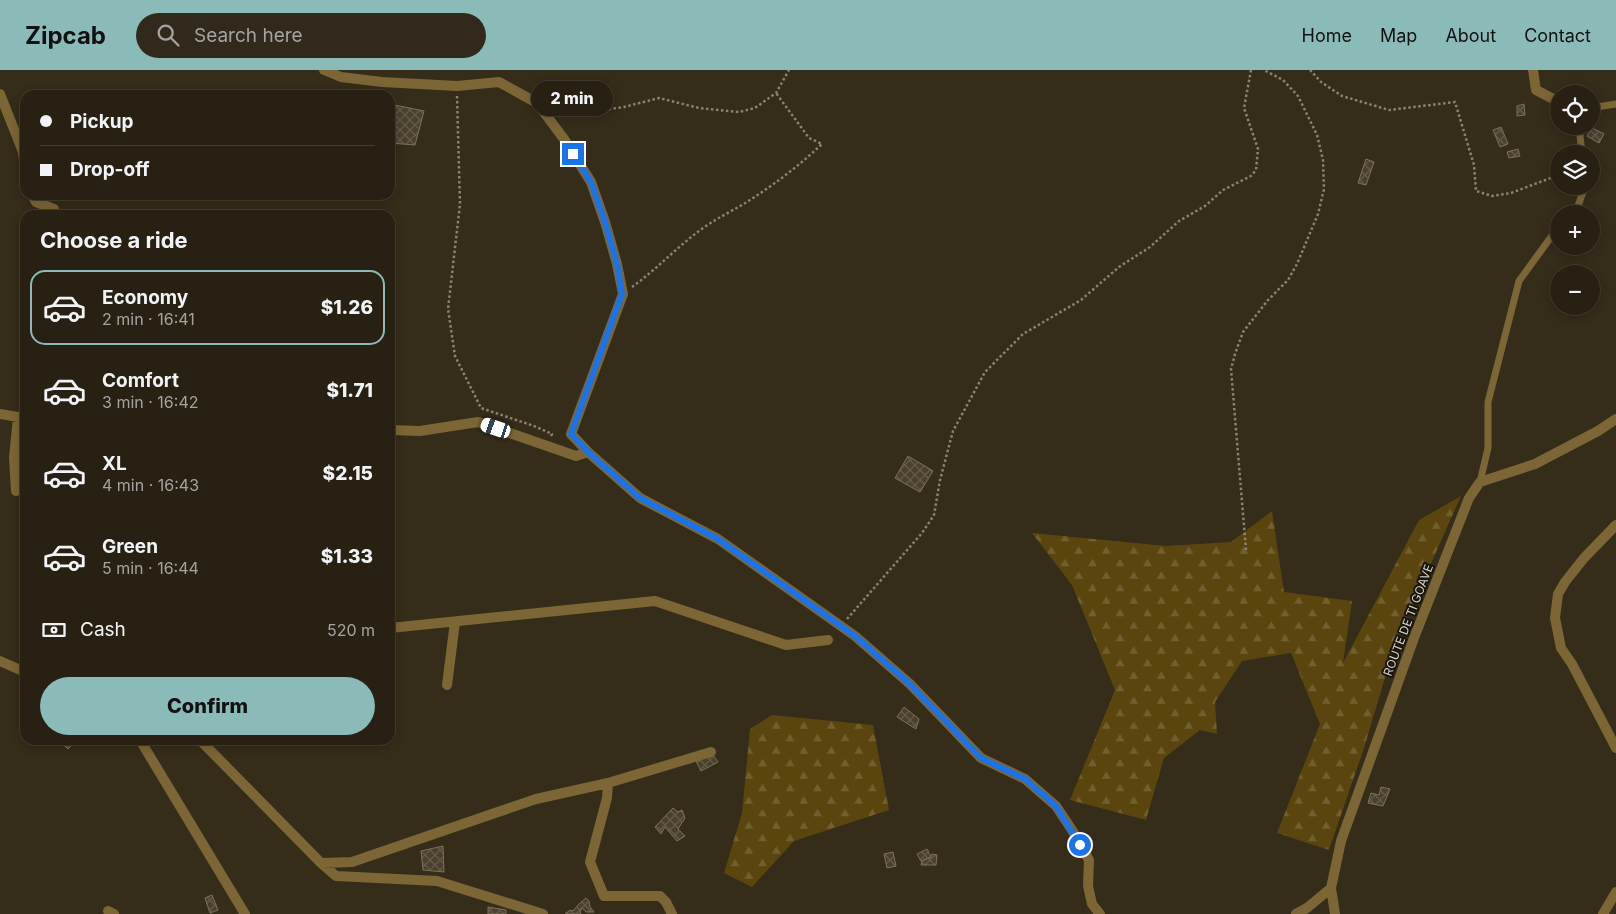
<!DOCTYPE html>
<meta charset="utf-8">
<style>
body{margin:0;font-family:Inter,sans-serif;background:#30291c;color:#f1f3f6;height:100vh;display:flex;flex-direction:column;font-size:19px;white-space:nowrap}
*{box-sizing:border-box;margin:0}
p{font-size:16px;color:#a5a3a0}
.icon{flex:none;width:28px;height:28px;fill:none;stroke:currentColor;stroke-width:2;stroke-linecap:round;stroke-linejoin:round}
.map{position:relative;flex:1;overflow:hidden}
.panel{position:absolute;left:20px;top:140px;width:375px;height:535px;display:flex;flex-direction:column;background:#282113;border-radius:15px;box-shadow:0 2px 12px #0003,0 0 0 1px #443e33}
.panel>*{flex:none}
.hud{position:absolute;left:20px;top:20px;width:375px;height:110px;border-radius:15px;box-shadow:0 2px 12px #0003,0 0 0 1px #443e33;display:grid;align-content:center;height:110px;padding:0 20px;background:#282113}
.buttons{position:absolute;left:1550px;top:15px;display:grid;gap:10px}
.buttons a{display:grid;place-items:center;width:50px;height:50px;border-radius:50%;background:#282113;box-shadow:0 2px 12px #0003,0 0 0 1px #443e33;font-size:25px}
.end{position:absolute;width:22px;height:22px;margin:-11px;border:6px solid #1a73e8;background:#fff;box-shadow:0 0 0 2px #fff}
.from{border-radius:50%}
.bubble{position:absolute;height:35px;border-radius:18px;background:#282113;box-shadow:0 2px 12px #0003,0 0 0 1px #443e33;font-size:16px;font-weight:800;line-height:35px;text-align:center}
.car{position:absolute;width:15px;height:30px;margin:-15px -8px;border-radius:6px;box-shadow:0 0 4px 1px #0007;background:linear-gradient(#fff 24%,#345 0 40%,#fff 0 76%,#345 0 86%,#fff 0)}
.hud b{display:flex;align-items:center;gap:18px;height:48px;font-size:19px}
.hud b+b{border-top:1px solid #443e33}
.hud i{width:12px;height:12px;background:#f1f3f6}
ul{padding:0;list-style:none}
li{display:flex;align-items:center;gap:15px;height:75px;margin:0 10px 8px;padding:0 10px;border:2px solid transparent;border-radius:15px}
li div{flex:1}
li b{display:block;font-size:19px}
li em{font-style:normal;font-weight:800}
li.on{border-color:#8bbbb9}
li>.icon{width:45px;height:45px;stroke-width:1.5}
h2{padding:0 20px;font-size:22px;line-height:60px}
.pay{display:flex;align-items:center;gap:12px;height:55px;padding:0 20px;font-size:19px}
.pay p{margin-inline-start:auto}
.action{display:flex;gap:10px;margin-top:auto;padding:10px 20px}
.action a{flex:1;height:58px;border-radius:30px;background:#8bbbb9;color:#111;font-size:20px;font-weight:800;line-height:58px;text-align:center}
header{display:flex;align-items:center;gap:30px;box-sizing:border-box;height:70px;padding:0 25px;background:#8bbbb9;color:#111}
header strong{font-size:24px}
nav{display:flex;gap:28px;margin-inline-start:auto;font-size:18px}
.search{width:350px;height:45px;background:#30291c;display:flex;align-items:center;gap:12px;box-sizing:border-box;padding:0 18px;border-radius:28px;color:#a5a3a0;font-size:19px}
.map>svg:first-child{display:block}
</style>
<header>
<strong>Zipcab</strong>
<div class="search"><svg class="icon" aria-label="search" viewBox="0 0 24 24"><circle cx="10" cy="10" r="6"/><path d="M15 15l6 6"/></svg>Search here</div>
<nav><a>Home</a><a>Map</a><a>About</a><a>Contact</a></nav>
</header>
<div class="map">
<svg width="1616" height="844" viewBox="0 0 1616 844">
<defs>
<pattern id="forest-firs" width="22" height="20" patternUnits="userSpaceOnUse" patternTransform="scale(1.25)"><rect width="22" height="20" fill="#5b450e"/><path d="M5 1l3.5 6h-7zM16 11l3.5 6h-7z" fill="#725f30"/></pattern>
<pattern id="building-cross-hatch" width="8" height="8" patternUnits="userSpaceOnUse" patternTransform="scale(1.25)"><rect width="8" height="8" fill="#4a402d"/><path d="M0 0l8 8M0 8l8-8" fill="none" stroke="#635b4a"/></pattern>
</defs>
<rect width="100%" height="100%" fill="#352c19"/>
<path fill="url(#forest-firs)" d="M1461,426L1395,574L1364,678L1329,780L1277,763L1320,654L1291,583L1242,591L1215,632L1217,664L1200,660L1164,688L1146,750L1070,730L1115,620L1072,515L1032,463L1166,476L1231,472L1272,441L1284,522L1352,531L1343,593L1419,450Z
M772,645L873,655L889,740L794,771L752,817L724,803L742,743L750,659Z"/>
<path fill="url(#building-cross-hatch)" stroke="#7b715c" d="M390,34L424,41L415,75L390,73Z
M1524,34L1525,45L1517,46V36Z
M1501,57L1508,74L1500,77L1493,60Z
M1592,58L1604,64L1599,73L1587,66Z
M1518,79L1520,86L1509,88L1507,82Z
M1366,89L1374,92L1366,115L1358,113Z
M908,386L933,401L920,422L895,408Z
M904,637L919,649L916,659L897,647Z
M58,670H77L68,679Z
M713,685L718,692L701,701L696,691Z
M1381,717L1390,719L1383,736L1368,733L1371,723L1379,725Z
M673,738L678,742L682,740L685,748L678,759L685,766L677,771L665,757L661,764L655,757Z
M443,776L444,802L423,800L421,781Z
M927,779L931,787L921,791L917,784Z
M893,782L896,796L887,798L884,784Z
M932,784L937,785L936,795H921L922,791L931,787Z
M212,825L218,840L210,843L205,828Z
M586,828L589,831L590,837L594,842H586L582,838L580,842L581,844H565L570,840L573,841L579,834Z
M488,837L506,840V844H488Z"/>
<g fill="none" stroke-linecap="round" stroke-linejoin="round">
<path stroke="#8a8374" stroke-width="2.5" stroke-dasharray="2.5 2.5" stroke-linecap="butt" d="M1310,0L1321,12L1342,26L1389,40L1455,32L1474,95L1476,121L1492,126L1511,123L1556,106L1559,107
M457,26L460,134L448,239L455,286L481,338L534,356L552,364L551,366
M559,46L624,37L659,28L699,38L739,42L755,38L776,23L789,0
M632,217C657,199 678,176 703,158C720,146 739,138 756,126C779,111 802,93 822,74L809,68L776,23
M1246,480L1231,299L1235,284L1243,262L1268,230L1288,210L1297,194L1318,144L1324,119L1323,90L1317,65L1298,26L1283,10L1264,0
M847,549L922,463L934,445L940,410L953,361L985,302L1023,264L1081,230L1119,197L1150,177L1179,151L1205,136L1223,120L1251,106L1256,100L1258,79L1244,38L1251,0"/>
<path stroke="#7c6636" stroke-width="7" d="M1591,38L1616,34
M1579,56L1582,84
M1570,144L1578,136L1585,116
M1480,412L1488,378V332L1519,211L1559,156"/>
<path stroke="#7c6636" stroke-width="10" d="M324,0L341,7L382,12L457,16L499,12L537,33L564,69L591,112L605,152L617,194L623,224L571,364L588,382L640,428L718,469L855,566L910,614L981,688L1025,709L1056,736L1072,760L1089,790L1088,816L1092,834L1100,844
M1533,0L1536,20L1559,32
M0,24L23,82L25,98
M32,125L36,132L54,139
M0,344L18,347L14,388L16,421
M390,360L420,361L478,352L576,386L588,382
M1616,455L1584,488L1565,512L1558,524L1555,548L1561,578L1572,594L1616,678
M390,558L655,531L786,575L828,570
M0,591L25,602
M447,615L455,552
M140,670L245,844
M200,670L321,793L352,792L536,729L608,713L711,682
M608,713L607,728L590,792L604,826H660L666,832L672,844
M321,793L336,806L437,811L543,844
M108,841L114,844
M1296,844L1307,838L1331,818
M1335,844L1331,818L1341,771L1414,568L1469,428L1480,412L1535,394L1598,361L1616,349
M1603,844L1616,822"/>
</g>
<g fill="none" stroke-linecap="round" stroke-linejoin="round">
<path stroke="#1a73e8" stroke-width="6" d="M573,84L591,112L605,152L617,194L622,224L571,364L588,382L640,428L718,469L855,566L910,614L981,688L1025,709L1056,736L1080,775"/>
</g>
<g text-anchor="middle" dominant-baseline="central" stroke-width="4" stroke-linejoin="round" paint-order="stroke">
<g font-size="12" fill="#d6d1c5" stroke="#19150d">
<text transform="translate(1408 550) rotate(-69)">ROUTE DE TI GOAVE</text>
</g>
</g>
</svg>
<div class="buttons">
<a><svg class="icon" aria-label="locate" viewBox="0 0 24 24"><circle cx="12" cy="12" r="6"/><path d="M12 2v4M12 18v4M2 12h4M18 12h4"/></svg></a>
<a><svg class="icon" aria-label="layers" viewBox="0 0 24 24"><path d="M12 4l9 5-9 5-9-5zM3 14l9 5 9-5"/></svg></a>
<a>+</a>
<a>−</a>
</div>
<i class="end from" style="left:1080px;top:775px"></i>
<i class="end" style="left:573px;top:84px"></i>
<div class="bubble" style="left:531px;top:11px;width:82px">2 min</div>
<i class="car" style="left:496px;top:358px;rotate:289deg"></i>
<div class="hud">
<b><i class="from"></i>Pickup</b>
<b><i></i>Drop-off</b>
</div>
<section class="panel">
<h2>Choose a ride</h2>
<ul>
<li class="on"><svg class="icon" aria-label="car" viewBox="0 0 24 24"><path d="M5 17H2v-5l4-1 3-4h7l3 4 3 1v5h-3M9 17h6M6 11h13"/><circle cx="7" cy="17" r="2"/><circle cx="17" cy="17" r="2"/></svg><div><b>Economy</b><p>2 min · 16:41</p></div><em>$1.26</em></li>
<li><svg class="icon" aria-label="car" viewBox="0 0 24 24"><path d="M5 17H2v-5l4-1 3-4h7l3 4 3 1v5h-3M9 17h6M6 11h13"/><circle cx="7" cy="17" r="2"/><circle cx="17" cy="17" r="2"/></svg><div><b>Comfort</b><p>3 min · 16:42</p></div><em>$1.71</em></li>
<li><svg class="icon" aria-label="car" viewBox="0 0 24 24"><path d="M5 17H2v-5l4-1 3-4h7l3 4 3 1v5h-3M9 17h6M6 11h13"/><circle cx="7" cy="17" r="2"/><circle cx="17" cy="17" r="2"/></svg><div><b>XL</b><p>4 min · 16:43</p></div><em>$2.15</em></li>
<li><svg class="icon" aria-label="car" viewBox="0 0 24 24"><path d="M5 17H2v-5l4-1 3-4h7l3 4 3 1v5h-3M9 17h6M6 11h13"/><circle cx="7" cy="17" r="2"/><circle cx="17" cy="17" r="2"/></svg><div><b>Green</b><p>5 min · 16:44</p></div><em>$1.33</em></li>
</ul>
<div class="pay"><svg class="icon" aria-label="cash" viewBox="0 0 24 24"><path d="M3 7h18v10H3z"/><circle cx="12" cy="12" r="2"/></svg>Cash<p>520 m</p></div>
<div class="action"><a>Confirm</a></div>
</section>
</div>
